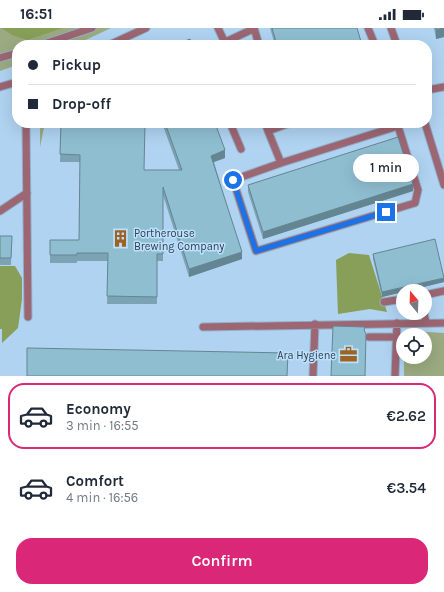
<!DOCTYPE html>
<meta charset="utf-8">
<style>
body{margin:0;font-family:Karla,sans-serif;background:#f6f6f7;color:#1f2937;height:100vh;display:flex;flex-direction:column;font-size:15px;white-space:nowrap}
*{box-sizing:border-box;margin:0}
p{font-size:13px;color:#747a83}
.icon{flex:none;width:22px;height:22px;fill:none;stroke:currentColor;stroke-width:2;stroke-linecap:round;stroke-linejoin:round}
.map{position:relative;height:348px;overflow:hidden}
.drawer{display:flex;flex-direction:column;background:#fff;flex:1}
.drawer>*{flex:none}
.guide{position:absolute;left:12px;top:12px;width:420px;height:88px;border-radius:16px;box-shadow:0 4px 16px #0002;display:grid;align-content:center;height:88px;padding:0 16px;background:#fff}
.needle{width:26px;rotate:341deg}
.buttons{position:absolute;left:396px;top:256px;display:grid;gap:8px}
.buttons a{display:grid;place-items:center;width:36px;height:36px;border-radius:50%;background:#fff;box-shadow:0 4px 16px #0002;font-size:20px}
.end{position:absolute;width:18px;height:18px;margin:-9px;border:5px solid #1a73e8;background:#fff;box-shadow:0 0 0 2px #fff}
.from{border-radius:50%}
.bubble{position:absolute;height:28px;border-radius:14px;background:#fff;box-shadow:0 4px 16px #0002;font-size:13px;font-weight:600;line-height:28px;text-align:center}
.guide b{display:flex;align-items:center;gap:14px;height:38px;font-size:15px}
.guide b+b{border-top:1px solid #e0e1e3}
.guide i{width:10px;height:10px;background:#1f2937}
ul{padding:7px 0 0;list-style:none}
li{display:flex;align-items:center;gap:12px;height:66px;margin:0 8px 6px;padding:0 8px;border:2px solid transparent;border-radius:16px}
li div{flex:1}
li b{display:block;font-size:15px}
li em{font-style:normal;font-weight:600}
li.current{border-color:#db2777}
li>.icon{width:36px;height:36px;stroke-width:1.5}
.primary-button{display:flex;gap:8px;margin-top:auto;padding:8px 16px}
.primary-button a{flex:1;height:46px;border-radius:16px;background:#db2777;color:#fff;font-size:16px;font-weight:600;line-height:46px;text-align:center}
.status{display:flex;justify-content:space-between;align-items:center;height:28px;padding:0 20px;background:#fff;direction:ltr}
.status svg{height:11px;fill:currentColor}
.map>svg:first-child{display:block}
</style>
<div class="status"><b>16:51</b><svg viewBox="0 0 49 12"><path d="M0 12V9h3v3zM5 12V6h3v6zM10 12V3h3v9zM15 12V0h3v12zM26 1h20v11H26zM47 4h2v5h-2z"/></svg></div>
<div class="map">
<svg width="444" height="348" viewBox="0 0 444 348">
<rect width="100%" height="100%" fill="#afd3f1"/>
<path fill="#9baa81" d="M0,0H111L75,17H17V37L0,43Z
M40,95H45L40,119Z
M412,303L444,305V348H404V329H425V307H405V306Z"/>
<path fill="#879f58" d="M2,0H63L27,12L12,7Z
M349,225L369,227L387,284L370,281L338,286L336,232Z
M0,238H15L22,250V271L18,300L2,315V301H0Z"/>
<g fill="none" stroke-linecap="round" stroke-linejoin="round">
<defs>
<path id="minor" d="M218,0L226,17
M254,0L259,17
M368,0L375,17
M391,0L397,17
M41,17L92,0
M109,17L146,0
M219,17L253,1
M0,30L17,25
M0,59L17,54
M427,62L444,59
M26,95L28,289
M230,95L241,121
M265,95L268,103L290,95
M425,95L444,157
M268,103L281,135L398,98L418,162L415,175L256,223L233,152L281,135
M0,183L27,165
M425,267L444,263
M384,274L403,271
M424,285L426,295
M203,299L444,295
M369,309H396
M313,348L315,296
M395,348L397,295"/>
</defs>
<use href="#minor" stroke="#91afc9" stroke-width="9"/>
<use href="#minor" stroke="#9c6672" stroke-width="7"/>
</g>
<path fill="#7ba3b4" d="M270,0H357L362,17H275Z
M434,0H444V9L436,11Z
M61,95L144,142H179L162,95H215L225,130L214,134L242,231L189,249L163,167V233H157V276H107L108,233H77V235H50V212H79L80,134H60Z
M248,157L413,163L263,211L248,164Z
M0,208H12L11,237H0Z
M373,226L444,254L407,263H403V264L382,269L373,231Z"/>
<path fill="#648592" d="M444,0V9L436,11V2Z
M225,122V130L211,135V128Z
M413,156V163L263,211V204Z
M242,224V231L189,249V241Z
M444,250V254L407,263H403V264L382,269V264Z"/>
<path fill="#8fbed1" stroke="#648592" d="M272,0H357L362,17H277Z
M436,0H444L436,2Z
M190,11L192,17H175Z
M61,95H145L144,142H182L165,95H215L225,122L211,128L242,224L189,241L163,159V226H157V269L107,268L108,225H77V227H50V212H79L80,127L60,126Z
M398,109L413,156L263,204L248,157Z
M0,208H12L11,230H0Z
M435,211L444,250L382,264L373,226Z
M333,298L365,299L364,302L366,306L365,348H331Z
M27,320L288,325L287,348H27Z"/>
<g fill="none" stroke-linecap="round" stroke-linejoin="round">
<path stroke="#1a73e8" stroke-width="5" d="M233,152L256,223L386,184"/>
</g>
<defs>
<symbol id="building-bare" viewBox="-9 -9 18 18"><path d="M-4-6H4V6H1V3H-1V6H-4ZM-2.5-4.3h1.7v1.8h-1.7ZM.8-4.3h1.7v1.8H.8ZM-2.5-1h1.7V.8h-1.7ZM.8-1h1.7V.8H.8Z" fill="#9d6322" stroke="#bce0fe" stroke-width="2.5" paint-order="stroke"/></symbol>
<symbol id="office-bare" viewBox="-9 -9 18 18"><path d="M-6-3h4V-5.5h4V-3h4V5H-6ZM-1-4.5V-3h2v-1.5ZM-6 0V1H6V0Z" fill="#9d6322" stroke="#bce0fe" stroke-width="2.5" paint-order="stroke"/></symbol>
</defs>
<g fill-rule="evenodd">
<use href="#building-bare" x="108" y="198" width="25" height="25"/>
<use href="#office-bare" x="336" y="314" width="25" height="25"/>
</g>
<g text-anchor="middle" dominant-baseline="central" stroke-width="3" stroke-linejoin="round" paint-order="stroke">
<g font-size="11" fill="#303e4b" stroke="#bce0fe" text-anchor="start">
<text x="134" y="205">Portherouse<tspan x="134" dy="13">Brewing Company</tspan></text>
<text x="336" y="327" text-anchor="end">Ara Hygiene</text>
</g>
</g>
</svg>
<div class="buttons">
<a><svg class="needle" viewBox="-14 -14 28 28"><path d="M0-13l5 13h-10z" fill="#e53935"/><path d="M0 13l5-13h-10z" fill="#747a83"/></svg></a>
<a><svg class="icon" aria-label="locate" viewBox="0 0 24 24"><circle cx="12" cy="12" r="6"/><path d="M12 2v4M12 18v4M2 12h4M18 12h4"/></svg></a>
</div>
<i class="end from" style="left:233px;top:152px"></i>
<i class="end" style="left:386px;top:184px"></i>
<div class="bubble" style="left:353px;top:126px;width:66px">1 min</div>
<div class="guide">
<b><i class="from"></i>Pickup</b>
<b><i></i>Drop-off</b>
</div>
</div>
<section class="drawer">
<ul>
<li class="current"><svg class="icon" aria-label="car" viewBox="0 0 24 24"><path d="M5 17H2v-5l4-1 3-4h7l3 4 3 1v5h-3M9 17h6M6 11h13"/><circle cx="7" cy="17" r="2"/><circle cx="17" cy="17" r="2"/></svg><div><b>Economy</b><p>3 min · 16:55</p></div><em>€2.62</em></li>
<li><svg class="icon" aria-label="car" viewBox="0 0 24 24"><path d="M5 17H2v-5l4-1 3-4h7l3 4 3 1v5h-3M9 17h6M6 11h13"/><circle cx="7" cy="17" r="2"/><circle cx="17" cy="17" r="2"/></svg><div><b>Comfort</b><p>4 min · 16:56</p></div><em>€3.54</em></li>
</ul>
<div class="primary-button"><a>Confirm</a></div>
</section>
